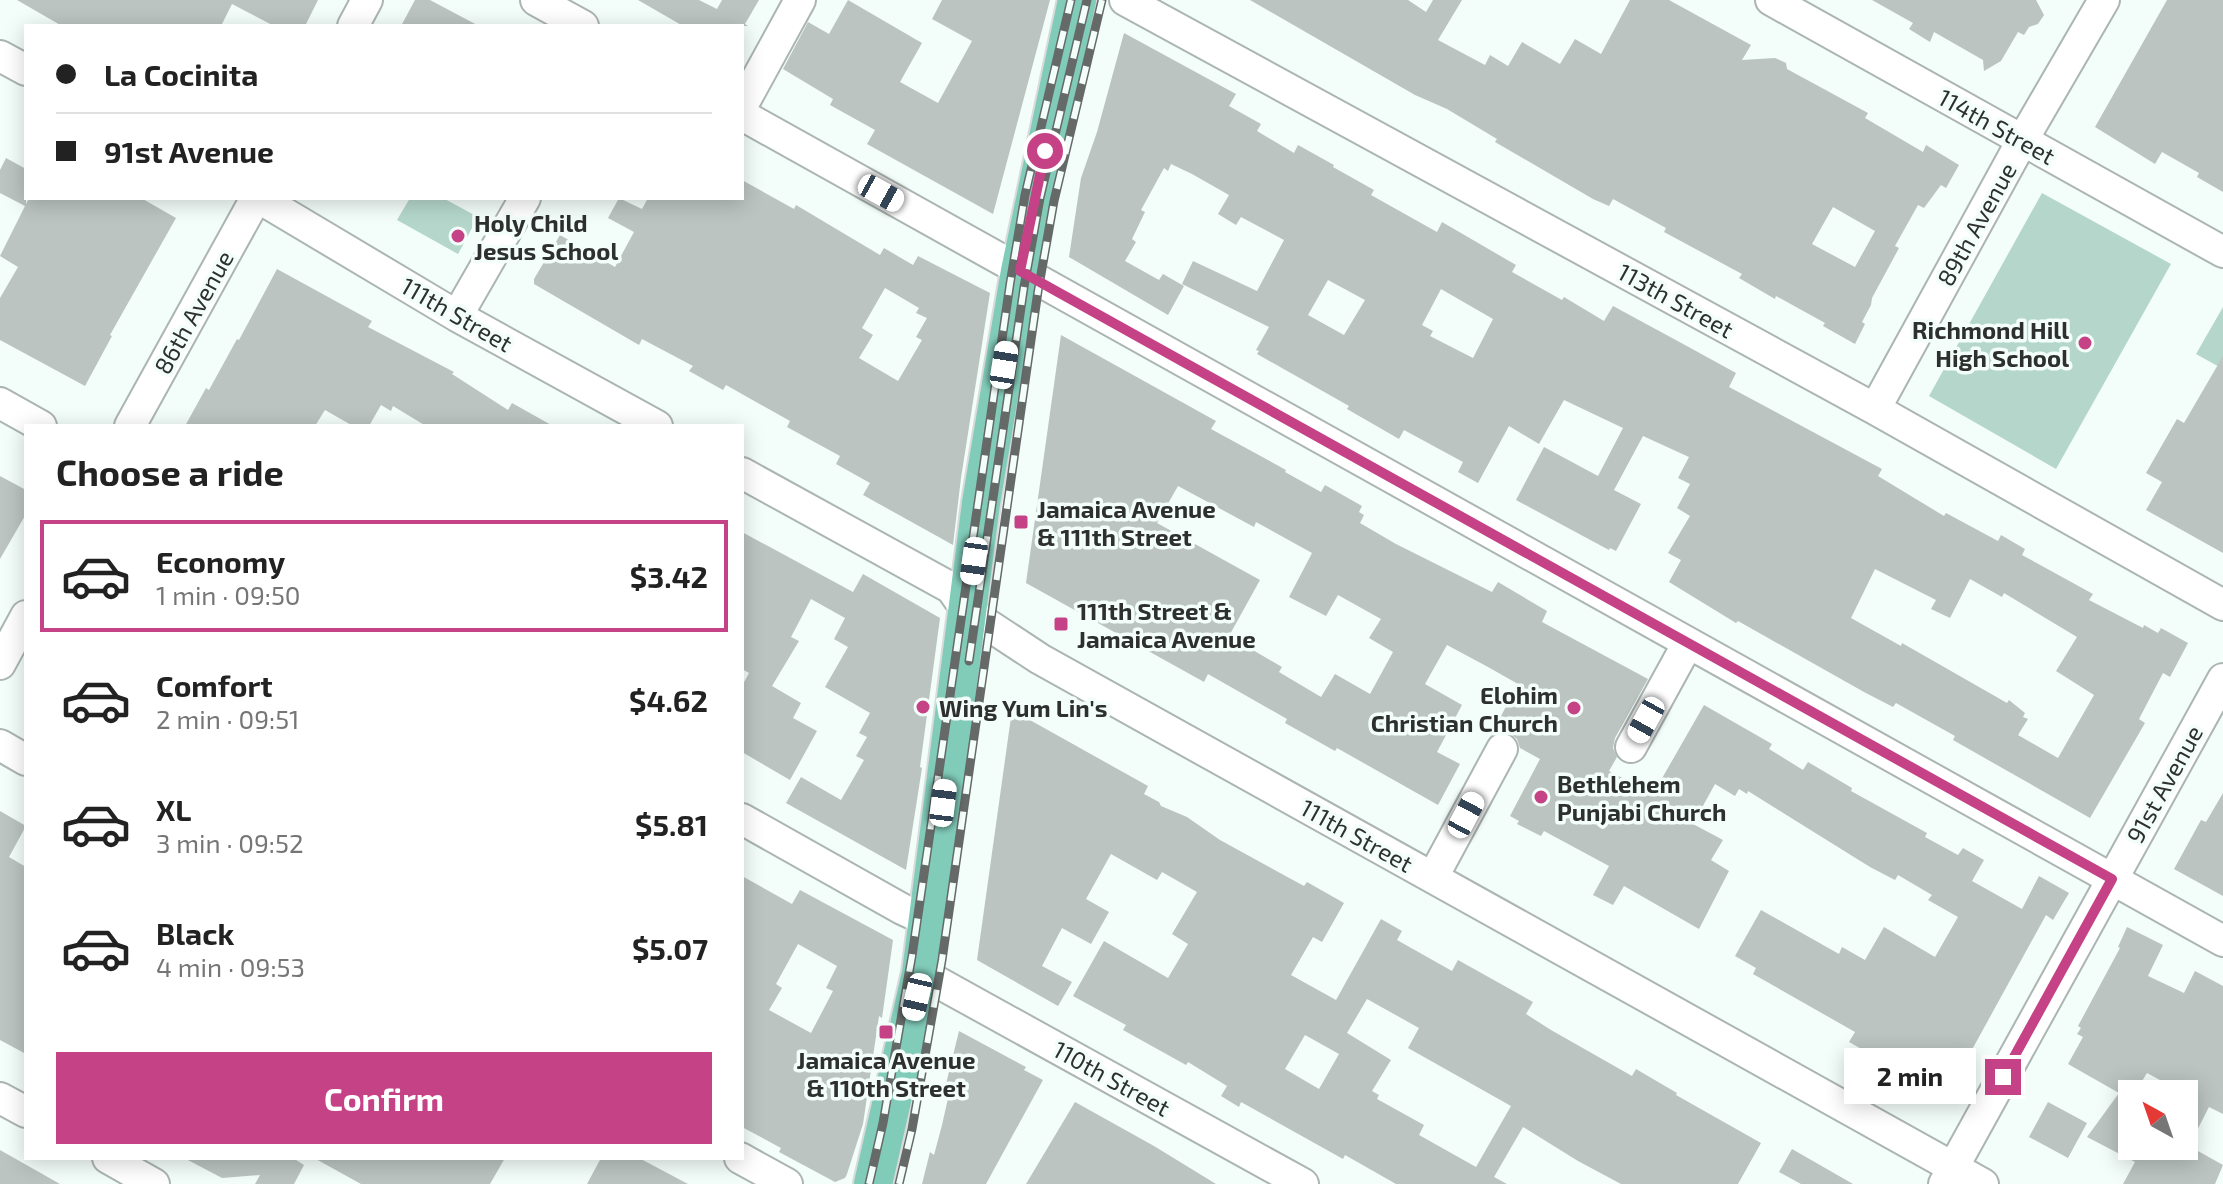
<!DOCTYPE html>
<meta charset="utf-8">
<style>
body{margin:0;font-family:"Exo 2",sans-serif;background:#f2f2f2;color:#222;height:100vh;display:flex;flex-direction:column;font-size:30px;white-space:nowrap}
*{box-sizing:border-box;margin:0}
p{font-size:26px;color:#767676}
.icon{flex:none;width:44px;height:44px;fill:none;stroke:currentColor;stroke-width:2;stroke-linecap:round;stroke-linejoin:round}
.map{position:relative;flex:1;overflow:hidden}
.drawer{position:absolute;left:24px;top:424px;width:720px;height:736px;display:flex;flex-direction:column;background:#fff;border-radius:0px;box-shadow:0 4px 20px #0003}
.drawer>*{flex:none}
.hud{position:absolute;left:24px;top:24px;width:720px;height:176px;border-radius:0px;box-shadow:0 4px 20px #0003;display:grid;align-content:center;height:176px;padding:0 32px;background:#fff}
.needle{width:52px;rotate:320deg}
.fabs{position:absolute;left:2118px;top:1080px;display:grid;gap:16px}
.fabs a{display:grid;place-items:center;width:80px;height:80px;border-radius:0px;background:#fff;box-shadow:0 4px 20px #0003;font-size:40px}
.end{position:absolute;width:36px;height:36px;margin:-18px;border:10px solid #c54287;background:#fff;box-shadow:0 0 0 4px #fff}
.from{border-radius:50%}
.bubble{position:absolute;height:56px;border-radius:0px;background:#fff;box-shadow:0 4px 20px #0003;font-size:26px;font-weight:700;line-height:56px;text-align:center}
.car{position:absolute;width:24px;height:48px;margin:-24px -12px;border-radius:10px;box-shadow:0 0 6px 2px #0007;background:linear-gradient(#fff 24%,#345 0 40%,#fff 0 76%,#345 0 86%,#fff 0)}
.hud b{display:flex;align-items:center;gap:28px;height:76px;font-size:30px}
.hud b+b{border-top:2px solid #e0e0e0}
.hud i{width:20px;height:20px;background:#222}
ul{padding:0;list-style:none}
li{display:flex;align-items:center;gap:24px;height:112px;margin:0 16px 12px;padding:0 16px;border:4px solid transparent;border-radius:0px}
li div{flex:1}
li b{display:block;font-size:30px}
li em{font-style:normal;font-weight:700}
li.current{border-color:#c54287}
li>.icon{width:72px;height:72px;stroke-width:1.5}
h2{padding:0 32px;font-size:36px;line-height:96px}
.button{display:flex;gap:16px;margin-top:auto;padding:16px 32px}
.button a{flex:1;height:92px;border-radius:0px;background:#c54287;color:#fff;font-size:32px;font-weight:700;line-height:92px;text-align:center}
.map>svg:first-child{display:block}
</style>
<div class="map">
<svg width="2223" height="1184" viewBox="0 0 2223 1184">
<rect width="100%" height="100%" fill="#f3fdf9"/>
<path fill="#b5d7cb" d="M2042,193L2171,264L2056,469L1929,396Z
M410,198H443L478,217L458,254L397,220Z
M2223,307V369L2196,354Z"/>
<path fill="#bbc4c1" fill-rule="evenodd" d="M17,0H318L305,26H274L232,4L221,26H62Z
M415,0H430L479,26H401Z
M638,0H699L717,9L722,0H759L745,24L748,26H683Z
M848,0L922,43L900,82L938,103L972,41L932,19L942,0H1050L993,214L867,144L875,130L830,105L833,99L783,69L808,22L829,34Z
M1250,0H1408L1426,12L1433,0H1462L1438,40L1485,65L1490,55L1508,66L1522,42L1560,64L1575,39L1601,54L1630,0H1669L1751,45L1742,60L1775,58L1786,63L1787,69L1868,113L1865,118L1923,152L1926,145L1959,165L1946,188L1941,185L1924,208L1918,205L1895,246L1899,248L1872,298L1871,305L1862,322L1865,324L1855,344L1823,326L1825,323L1776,296L1775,299L1739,278L1742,274L1664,232L1666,228L1613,199L1609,206L1593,199L1495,142L1497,139L1447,109L1415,95ZM1833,207L1875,231L1855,267L1812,244Z
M1872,0H2036L2044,15L2038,24L2029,27L2024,35L2018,32L2001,61L1984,71L1983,60L1934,32L1930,42L1909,29L1913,23Z
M2167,0H2223V192L2197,177L2199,173L2162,152L2155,164L2095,127Z
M1124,33L1236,94L1229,106L1261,124L1257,131L1294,153L1298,145L1334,165L1333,167L1374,190L1371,195L1437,232L1442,222L1516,265L1512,272L1562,300L1564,297L1604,321L1613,306L1685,345L1736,373L1729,387L1882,469L1878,476L1944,516L1946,513L1998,541L2001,535L2025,549L2022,555L2093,594L2089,600L2143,628L2144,625L2158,633L2161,628L2188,643L2170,677L2163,673L2139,719L2145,723L2090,818L1953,740L1955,736L1896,703L1893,707L1864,692L1738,621L1736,623L1669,582L1681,560L1668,553L1690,516L1677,508L1690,484L1678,478L1689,457L1643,436L1614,490L1641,504L1616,551L1610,548L1609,550L1516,500L1544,447L1598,476L1623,428L1564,400L1539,444L1509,426L1478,483L1458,472L1463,462L1404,430L1399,439L1347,409L1349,406L1257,354L1259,351L1256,350L1269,327L1182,284L1193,261L1257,291L1284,240L1241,217L1236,225L1218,214L1229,195L1192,174L1171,164L1168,171L1164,168L1141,210L1145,212L1132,239L1136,242L1125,261L1159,280L1163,274L1184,286L1168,315L1069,257L1081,178L1097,132ZM1328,280L1365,300L1344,335L1308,315ZM1441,289L1493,319L1473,358L1430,336L1433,331L1422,325ZM1875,569L1936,600L1931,609L1950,618L1970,579L2002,597L2004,593L2077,637L2056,671L2094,695L2058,758L2018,735L2028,719L2023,717L2025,713L2009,700L2007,703L1902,643L1901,646L1851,618Z
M6,158L26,169V204L29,198H141L176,218L110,335L112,336L85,386L0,340V298L18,267L0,256L25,206L0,193V170Z
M742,180L794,209L796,205L880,255L884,248L913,265L918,256L990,293L961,478L953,545L863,495L870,483L836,464L840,456L787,427L790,421L726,385L723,390L689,371L693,366L642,339L639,345L534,284V279L560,235L615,267L634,232L608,218L619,198L642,209L648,198H742ZM885,288L919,308L916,313L927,318L916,337L922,340L898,381L859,358L873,335L862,328Z
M277,269L372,321L368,327L454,372L452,374L508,410L512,403L553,426H426L393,406L391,411L381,405L369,426H353L325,410L315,426H185L206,388L209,390L237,339L239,340Z
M1061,335L1216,421L1211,429L1286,470L1285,472L1321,492L1325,485L1362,506L1359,512L1364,515L1360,523L1396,544L1492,592L1498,582L1547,611L1542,622L1648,679L1615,738L1613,748L1617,757L1609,771L1653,794L1704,705L1772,744L1769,749L1803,770L1808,762L1852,788L1851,791L1927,833L1925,837L1958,855L1963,848L1984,860L1972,881L2022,909L2039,876L2069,893L2053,920L2046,915L1946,1097L1849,1042L1855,1032L1753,974L1756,968L1735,956L1761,910L1839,954L1842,947L1865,960L1884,927L1935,957L1958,917L1928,900L1932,895L1898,875L1895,880L1870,867L1748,791L1747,794L1739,789L1735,796L1715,784L1693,824L1723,840L1711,860L1729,871L1699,929L1624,886L1613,905L1593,895L1609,866L1544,831L1541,836L1517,824L1519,821L1510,816L1540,759L1520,748L1517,739L1510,733H1492L1518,684L1488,667L1447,645L1425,684L1462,705L1437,752L1460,764L1438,805L1337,748L1335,751L1285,723L1287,719L1208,674L1204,682L1026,583ZM1178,486L1254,527L1256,522L1312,553L1289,597L1326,616L1338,595L1381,619L1369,638L1393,652L1370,694L1335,674L1321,697L1279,672L1282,667L1229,636L1260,580L1157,523Z
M2223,356V553L2146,510L2162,482L2146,473L2177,419L2184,423Z
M0,476L26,490V514L0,559Z
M742,532L853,592L863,574L940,618L920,767L922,768L906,870L786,803L801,777L841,800L864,760L856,756L867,737L859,733L870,713L825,687L848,647L834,639L845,618L811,599L791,637L799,641L772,686L801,703L793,718L817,731L790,780L742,752V686L749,673L742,669Z
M1012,710L1148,786L1144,794L1159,802L1161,806L1187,817L1220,840L1304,886L1307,882L1344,903L1322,942L1313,937L1291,975L1336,1000L1381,919L1402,931L1397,940L1452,971L1458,960L1533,1002L1526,1014L1551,1030L1632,1076L1636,1069L1677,1093L1676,1095L1761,1143L1738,1184H1621L1578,1161L1523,1127L1494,1177L1507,1184H1396L1345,1155L1343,1159L1241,1102L1239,1107L1221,1096L1227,1086L1188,1062L1186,1065L1123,1030L1126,1025L1073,996L1104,941L1168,978L1188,944L1172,934L1197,892L1162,872L1157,880L1111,854L1086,899L1109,912L1091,944L1062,928L1042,966L1072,982L1058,1006L977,960ZM1367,999L1419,1028L1408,1048L1511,1106L1476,1167L1419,1135L1424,1125L1377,1099L1379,1095L1372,1091L1391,1060L1347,1033ZM1305,1035L1339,1054L1319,1089L1285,1069Z
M2223,793V896L2174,869L2201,820L2206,822Z
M0,811L26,826L9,857L26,867V1054L0,1040Z
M742,876L792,904L800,890L893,940L882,1018L879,1016L863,1124L847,1174L845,1178L835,1182L779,1152L781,1148L742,1127ZM798,944L837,966L826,988L833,991L811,1033L769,1010L782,988L776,984Z
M2127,927L2163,945L2148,976L2184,993L2195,971L2223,986V1114L2209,1107L2189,1146L2223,1165L2215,1184H2123L2135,1162L2087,1137L2119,1093L2068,1064L2083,1037L2077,1034L2081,1028L2078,1026L2120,948L2118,947ZM2147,1073L2184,1093V1146H2132V1094H2134Z
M959,1031L1026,1067L1024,1070L1043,1080L986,1184H922L930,1152L934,1155L942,1125L949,1094L944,1092Z
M1075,1102L1154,1146L1216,1184H1026Z
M2048,1102L2087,1123L2068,1158L2029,1137Z
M1792,1149L1853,1184H1801L1779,1172Z
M0,1150L60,1184H0Z
M184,1158H293L304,1165L294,1184H255L260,1175L222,1178Z
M314,1158H505L490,1184H361Z
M601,1158H639L688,1184H587Z"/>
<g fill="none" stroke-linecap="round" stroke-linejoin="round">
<defs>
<path id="minor" d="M536,0L583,26
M1125,0L1875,409L2223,605
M1771,0L2223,252
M353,26L367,0
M0,56L26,70
M742,106L800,0
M742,115L2223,941
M259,198L457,316L657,426
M457,316L525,198
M0,403L41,426
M1875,409L2022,141L2104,0
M130,426L256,198
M742,473L951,588L967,611L1040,659L1983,1184
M0,664L26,616
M0,745L26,760
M1631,747L1688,643
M742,819L902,909L928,921
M1433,877L1502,749
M921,973L1303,1184
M0,1098L26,1112
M108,1158L154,1184
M740,1158L787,1184
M1944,1184L2223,679"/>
<path id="major" d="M873,1184L921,973L981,503L1020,271L1077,0"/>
</defs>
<use href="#minor" stroke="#abb5b1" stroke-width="34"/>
<use href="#major" stroke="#d9dada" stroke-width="42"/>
<use href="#minor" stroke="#fff" stroke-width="30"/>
<use href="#major" stroke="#81cbb9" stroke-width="38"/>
<defs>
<path id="rail" d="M969,661L1024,287L1040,198L1087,0
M869,1184L883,1123L912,956L1010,284L1025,195L1071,0
M899,1184L912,1129L942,960L1038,291L1054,201L1102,0"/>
</defs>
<use href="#rail" stroke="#656a69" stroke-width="9"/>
<use href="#rail" stroke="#f3fdf9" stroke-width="6" stroke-dasharray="18" stroke-linecap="butt"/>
</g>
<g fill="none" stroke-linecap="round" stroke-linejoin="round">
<path stroke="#c54287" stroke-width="10" d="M1045,151L1020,271L2112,879L2003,1077"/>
</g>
<g fill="#c54287" stroke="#f3fdf9" stroke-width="3">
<circle cx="458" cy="236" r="8"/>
<circle cx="2085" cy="343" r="8"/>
<rect x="1013" y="514" width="16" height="16" rx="4"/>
<rect x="1053" y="616" width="16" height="16" rx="4"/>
<circle cx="923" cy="707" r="8"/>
<circle cx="1574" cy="708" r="8"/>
<circle cx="1541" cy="797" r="8"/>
<rect x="878" y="1024" width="16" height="16" rx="4"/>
</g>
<g text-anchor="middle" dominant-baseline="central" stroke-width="7" stroke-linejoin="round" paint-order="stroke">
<g font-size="24" fill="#2d302f" stroke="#f3fdf9">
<text transform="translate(1997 126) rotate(29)">114th Street</text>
<text transform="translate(1976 224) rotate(-61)">89th Avenue</text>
<text transform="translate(1676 300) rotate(29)">113th Street</text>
<text transform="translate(193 312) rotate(-61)">86th Avenue</text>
<text transform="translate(457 314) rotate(30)">111th Street</text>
<text transform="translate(2164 784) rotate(-61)">91st Avenue</text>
<text transform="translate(1357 835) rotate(29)">111th Street</text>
<text transform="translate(1112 1078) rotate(29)">110th Street</text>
</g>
<g font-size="24" font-weight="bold" fill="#2d302f" stroke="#f3fdf9" text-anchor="start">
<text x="474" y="222">Holy Child<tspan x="474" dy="28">Jesus School</tspan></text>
<text x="2069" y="329" text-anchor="end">Richmond Hill<tspan x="2069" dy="28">High School</tspan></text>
<text x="1037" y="508">Jamaica Avenue<tspan x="1037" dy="28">&amp; 111th Street</tspan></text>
<text x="1077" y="610">111th Street &amp;<tspan x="1077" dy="28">Jamaica Avenue</tspan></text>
<text x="1558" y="694" text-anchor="end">Elohim<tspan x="1558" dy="28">Christian Church</tspan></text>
<text x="939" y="707">Wing Yum Lin's</text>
<text x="1557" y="783">Bethlehem<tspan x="1557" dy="28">Punjabi Church</tspan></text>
<text x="886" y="1059" text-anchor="middle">Jamaica Avenue<tspan x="886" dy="28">&amp; 110th Street</tspan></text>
</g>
</g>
</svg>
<div class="fabs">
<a><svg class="needle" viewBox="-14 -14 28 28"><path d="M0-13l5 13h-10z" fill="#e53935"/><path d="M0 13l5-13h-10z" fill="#767676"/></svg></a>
</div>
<i class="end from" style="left:1045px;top:151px"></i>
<i class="end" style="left:2003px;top:1077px"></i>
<div class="bubble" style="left:1844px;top:1048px;width:132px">2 min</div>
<i class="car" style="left:881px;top:193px;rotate:119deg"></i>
<i class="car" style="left:1004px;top:365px;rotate:9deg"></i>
<i class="car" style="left:974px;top:561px;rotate:188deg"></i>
<i class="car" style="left:1646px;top:720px;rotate:209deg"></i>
<i class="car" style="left:943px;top:803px;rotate:7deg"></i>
<i class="car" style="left:1466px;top:815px;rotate:28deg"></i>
<i class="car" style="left:917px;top:997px;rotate:193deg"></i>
<div class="hud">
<b><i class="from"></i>La Cocinita</b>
<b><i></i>91st Avenue</b>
</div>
<section class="drawer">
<h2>Choose a ride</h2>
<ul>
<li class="current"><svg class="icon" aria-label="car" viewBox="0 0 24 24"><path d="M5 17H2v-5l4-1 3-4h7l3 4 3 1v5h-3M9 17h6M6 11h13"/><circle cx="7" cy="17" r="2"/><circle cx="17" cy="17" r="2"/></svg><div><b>Economy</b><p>1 min · 09:50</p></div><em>$3.42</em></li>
<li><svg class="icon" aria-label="car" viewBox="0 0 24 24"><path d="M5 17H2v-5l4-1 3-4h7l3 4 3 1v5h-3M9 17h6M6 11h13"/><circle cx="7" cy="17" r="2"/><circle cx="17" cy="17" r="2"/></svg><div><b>Comfort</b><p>2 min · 09:51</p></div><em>$4.62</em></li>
<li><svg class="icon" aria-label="car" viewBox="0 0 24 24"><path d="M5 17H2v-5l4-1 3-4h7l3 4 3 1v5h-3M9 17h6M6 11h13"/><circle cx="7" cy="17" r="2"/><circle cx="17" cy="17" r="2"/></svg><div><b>XL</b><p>3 min · 09:52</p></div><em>$5.81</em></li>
<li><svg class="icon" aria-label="car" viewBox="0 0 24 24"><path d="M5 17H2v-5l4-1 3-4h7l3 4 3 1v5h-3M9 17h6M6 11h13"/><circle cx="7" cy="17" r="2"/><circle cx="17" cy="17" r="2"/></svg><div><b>Black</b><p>4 min · 09:53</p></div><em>$5.07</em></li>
</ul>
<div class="button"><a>Confirm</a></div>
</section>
</div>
